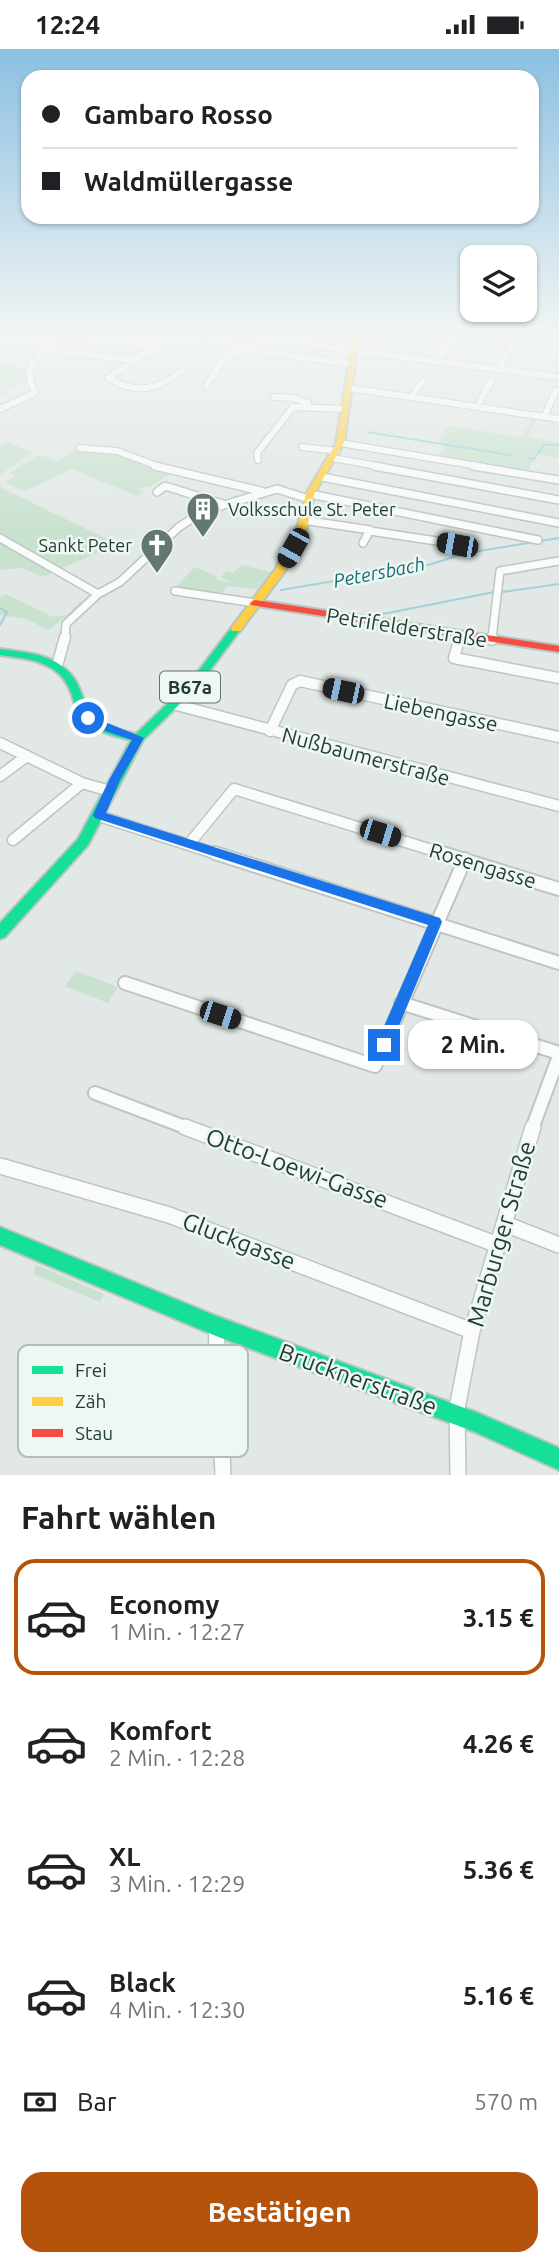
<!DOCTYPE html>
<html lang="de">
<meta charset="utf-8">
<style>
body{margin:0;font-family:Ubuntu,sans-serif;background:#f2f2f2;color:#202124;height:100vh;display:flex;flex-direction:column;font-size:26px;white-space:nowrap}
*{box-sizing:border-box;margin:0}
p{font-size:23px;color:#757577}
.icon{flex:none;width:38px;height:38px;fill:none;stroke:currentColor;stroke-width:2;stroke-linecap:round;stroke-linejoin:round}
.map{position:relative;height:1426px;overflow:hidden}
.drawer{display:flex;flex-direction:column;background:#fff;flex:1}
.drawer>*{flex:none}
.banner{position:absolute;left:21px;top:21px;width:518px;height:154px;border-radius:21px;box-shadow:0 2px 5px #0004;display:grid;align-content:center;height:154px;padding:0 21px;background:#fff}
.controls{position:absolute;left:460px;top:196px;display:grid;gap:14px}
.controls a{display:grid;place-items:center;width:77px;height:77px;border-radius:14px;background:#fff;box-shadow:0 2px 5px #0004;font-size:35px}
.end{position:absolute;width:32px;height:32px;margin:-16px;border:9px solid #1a73e8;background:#fff;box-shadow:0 0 0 4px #fff}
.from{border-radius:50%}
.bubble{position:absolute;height:49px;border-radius:21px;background:#fff;box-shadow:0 2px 5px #0004;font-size:23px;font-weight:700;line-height:49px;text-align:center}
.car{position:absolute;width:21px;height:42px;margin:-21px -10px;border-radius:9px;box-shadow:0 0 5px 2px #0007;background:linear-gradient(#222 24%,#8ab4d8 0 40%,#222 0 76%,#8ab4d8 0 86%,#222 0)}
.banner b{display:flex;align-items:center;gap:24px;height:66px;font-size:26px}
.banner b+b{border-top:2px solid #e0e0e0}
.banner i{width:18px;height:18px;background:#202124}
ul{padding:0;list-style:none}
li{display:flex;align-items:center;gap:21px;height:116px;margin:0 14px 10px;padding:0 7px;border:4px solid transparent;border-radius:21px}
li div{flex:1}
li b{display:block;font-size:26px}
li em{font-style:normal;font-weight:700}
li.on{border-color:#b45309}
li>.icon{width:63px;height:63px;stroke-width:1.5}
h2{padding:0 21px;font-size:32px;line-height:84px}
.pay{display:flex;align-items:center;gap:18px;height:77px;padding:0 21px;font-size:26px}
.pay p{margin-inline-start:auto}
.cta{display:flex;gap:14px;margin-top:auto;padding:14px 21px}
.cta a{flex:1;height:80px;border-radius:21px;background:#b45309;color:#fff;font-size:28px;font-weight:700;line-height:80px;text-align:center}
.status{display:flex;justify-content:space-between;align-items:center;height:49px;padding:0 35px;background:#fff;direction:ltr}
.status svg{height:19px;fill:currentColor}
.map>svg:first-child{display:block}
</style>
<div class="status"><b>12:24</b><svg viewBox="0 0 49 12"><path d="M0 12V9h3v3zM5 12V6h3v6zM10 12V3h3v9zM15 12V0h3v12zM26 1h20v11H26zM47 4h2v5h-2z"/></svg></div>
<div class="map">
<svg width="559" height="1426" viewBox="0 0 559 1426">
<rect width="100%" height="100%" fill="#e1e8e5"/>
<path fill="#c9e2d0" d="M0,312L24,322L28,334L5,340L9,345L0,346Z
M534,368L536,371L528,387L559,394L558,409L536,405L528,423L437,409L444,397L439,392L449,377L522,388Z
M7,393L32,403L0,426V396Z
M77,400L115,401L169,426L151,437L139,439L144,443L137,447L72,420L25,442L5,434L15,427L9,424L39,406L58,412Z
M0,438L117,495L58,521L0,486Z
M0,493L53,524L43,528L22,519L0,521Z
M241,516L271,523L257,540L228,537L217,548L174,541L194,518L217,527L215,530L230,534L221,528L226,522L234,524Z
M6,545L53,568L67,566L80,552L85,554L48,581L26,570L0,566V548Z
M76,922L118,938L108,954L65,937Z
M36,1216H37L104,1245L100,1253L33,1225Z"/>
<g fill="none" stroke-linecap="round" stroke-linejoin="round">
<path stroke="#a0d3d8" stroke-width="2" d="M367,383L510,406
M528,409L534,410L544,396H559
M281,541L428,516L467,504L559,489
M502,543L559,535
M0,559L7,563L0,576
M368,568L494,543"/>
<defs>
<path id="street-far4" d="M52,282L63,285L53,293
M235,282L240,287L559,328
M552,282L559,283
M0,293H53C33,314 22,314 35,344L0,360
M160,295L108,329C137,346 158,341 183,321
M47,301L135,311
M90,301L94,293L143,296L208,288L220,294L275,304
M270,304L353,315
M437,313L451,291
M498,321L512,296
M207,336L224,310L241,302
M349,339L559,370
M274,348L294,349L308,354
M411,348L423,332
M477,358L491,332
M544,368L556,341
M340,394L484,418
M302,398L337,402
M80,399L117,402L160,418
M333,409L383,418
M258,411L257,404L293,358L346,360"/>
<path id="street-far3" d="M155,417L261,442
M374,417L559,451
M473,417L559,431
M322,428L559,474
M157,443L165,437L223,455
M310,445L538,491
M303,471L370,481L363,494
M370,482L463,496
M0,489L98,545L66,575L65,589
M175,542L255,554
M98,545L120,533L179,478L204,462L277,440L309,450
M492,589L500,522L559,512"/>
<path id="street-far2" d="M460,588L454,609L559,629
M492,591V588
M57,617L65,588
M173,655L559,757
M270,682L292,636L300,632L559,688
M0,694L82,734L110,742
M0,727L27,707
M99,767L220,806
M13,791L82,734
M189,795L234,740L448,806"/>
<path id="street-far1" d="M215,804L559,914
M442,804L559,840
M125,934L375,1017L465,810
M401,954L559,1004
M95,1044L190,1080
M532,1080L559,1007"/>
<path id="street" d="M185,1078L498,1196
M0,1117L169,1166L472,1282
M505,1175L559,1196
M216,1277L223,1426
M458,1426L457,1359L472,1282L533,1078"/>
<path id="fast" d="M236,577L241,580L198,637L143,691L88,796L5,888L0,890V874L78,790L131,691C105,685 84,680 74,653C71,642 67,632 58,624C42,610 20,609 0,606V600C21,603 46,604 63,618C81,631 80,648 91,665C100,678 121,681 136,685L190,633L232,578Z
M0,1178L216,1267L478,1364L559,1399V1421L475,1383L216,1287L0,1196Z"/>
<path id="slow" d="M354,282H360L344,394L314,445L307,479L285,522L240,582H232L231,580L232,578L275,521L297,479L306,445L336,394Z"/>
<path id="jam" d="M255,551L559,597V603L251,556L250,554Z"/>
</defs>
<use href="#street-far4" stroke="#bec5c2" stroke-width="8"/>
<use href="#street-far3" stroke="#bec5c2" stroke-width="10"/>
<use href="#street-far2" stroke="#bec5c2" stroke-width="13"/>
<use href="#street-far1" stroke="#bec5c2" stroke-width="16"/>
<use href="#street" stroke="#bec5c2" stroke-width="18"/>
<use href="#fast" stroke="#bbc4c0" stroke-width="4"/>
<use href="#slow" stroke="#bbc4c0" stroke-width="4"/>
<use href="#jam" stroke="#bbc4c0" stroke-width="4"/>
<use href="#street-far4" stroke="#fafcfb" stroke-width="6"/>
<use href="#street-far3" stroke="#fafcfb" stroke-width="7"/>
<use href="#street-far2" stroke="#fafcfb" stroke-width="10"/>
<use href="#street-far1" stroke="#fafcfb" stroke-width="12"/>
<use href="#street" stroke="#fafcfb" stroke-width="15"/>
<use href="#fast" fill="#16e098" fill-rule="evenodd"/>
<use href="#slow" fill="#ffcf43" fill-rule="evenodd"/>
<use href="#jam" fill="#f24e42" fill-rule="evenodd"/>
</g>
<linearGradient id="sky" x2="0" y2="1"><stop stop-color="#8bc0e2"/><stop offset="0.59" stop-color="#f2f5f3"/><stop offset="1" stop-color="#f2f5f3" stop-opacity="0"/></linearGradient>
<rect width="559" height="482" fill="url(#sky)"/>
<path fill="#1a73e8" d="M88,666L144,689L120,731L106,764L440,869L442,873L389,1001H378L376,996L428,876L95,769L93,766L109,731L132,691L97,679L83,669Z"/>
<defs>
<symbol id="building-pin" viewBox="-11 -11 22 30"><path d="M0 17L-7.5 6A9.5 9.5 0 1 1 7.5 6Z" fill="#637871" stroke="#eff7f3"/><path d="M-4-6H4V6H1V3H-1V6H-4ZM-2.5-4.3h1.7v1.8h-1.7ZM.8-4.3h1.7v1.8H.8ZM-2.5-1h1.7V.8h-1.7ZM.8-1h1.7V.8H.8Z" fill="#fff"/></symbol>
<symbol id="church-pin" viewBox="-11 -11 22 30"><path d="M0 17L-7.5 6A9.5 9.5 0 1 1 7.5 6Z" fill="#637871" stroke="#eff7f3"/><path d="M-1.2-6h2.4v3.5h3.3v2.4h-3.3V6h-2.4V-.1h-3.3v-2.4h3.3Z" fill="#fff"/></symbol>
</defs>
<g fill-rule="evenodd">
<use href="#building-pin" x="184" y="441" width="38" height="52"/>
<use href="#church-pin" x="138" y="477" width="38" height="52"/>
</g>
<g text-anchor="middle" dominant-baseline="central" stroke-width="5" stroke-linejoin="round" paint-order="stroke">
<g font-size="18" fill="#1f3b32" stroke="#eff7f3" text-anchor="start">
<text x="228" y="460">Volksschule St. Peter</text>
<text x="132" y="496" text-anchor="end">Sankt Peter</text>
</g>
<g font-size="19" font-style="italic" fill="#186c78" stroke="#eff7f3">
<text transform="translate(379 523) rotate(-11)">Petersbach</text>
</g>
<rect fill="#eff7f3" stroke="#5d736c" stroke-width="2" x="160" y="622.5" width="60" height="31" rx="5"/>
<g font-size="19" font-weight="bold" fill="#1f3b32">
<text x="190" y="638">B67a</text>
</g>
<g font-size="21" fill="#1f3b32" stroke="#eff7f3">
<text transform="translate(407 578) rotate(9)">Petrifelderstraße</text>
<text transform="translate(441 663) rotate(12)">Liebengasse</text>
<text transform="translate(366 707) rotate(15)">Nußbaumerstraße</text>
<text transform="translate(483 816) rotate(17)">Rosengasse</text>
</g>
<g font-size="24" fill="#1f3b32" stroke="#eff7f3">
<text transform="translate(297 1119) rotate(20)">Otto-Loewi-Gasse</text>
<text transform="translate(501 1185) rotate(-74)">Marburger Straße</text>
<text transform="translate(239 1192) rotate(21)">Gluckgasse</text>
<text transform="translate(358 1330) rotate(20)">Brucknerstraße</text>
</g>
</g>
<rect x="18" y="1296" width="230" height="112" rx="10" fill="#eff7f3" stroke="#b1bfb9" stroke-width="2"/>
<rect x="32" y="1317" width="31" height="8" fill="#16e098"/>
<rect x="32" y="1348" width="31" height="9" fill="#ffcf43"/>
<rect x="32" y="1380" width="31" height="8" fill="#f24e42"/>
<g font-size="19" fill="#1f3b32">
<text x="75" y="1328">Frei</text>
<text x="75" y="1359">Zäh</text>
<text x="75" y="1391">Stau</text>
</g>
</svg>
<div class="controls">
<a><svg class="icon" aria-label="layers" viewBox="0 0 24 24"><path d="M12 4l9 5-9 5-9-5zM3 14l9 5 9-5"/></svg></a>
</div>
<i class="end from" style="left:88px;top:669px"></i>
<i class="end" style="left:384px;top:996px"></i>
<div class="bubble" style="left:408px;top:971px;width:130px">2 Min.</div>
<i class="car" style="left:457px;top:496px;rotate:280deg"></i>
<i class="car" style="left:293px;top:499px;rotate:209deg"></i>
<i class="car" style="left:343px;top:642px;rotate:282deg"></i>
<i class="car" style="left:380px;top:784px;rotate:107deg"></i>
<i class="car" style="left:220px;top:966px;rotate:108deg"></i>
<div class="banner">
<b><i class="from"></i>Gambaro Rosso</b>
<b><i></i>Waldmüllergasse</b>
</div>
</div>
<section class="drawer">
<h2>Fahrt wählen</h2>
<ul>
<li class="on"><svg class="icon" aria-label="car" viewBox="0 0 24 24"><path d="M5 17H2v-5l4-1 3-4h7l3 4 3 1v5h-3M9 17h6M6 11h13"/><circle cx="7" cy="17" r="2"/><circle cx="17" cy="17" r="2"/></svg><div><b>Economy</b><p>1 Min. · 12:27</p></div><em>3.15 €</em></li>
<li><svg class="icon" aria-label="car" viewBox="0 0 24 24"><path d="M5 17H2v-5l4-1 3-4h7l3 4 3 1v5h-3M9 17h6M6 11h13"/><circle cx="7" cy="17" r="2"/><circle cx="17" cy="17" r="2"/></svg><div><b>Komfort</b><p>2 Min. · 12:28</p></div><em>4.26 €</em></li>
<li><svg class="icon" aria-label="car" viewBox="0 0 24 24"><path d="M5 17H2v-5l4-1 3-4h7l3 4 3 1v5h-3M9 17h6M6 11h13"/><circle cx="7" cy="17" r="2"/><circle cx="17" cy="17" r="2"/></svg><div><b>XL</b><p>3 Min. · 12:29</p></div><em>5.36 €</em></li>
<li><svg class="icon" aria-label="car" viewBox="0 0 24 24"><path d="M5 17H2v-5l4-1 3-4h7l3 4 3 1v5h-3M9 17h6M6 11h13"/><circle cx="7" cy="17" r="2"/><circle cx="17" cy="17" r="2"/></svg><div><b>Black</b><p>4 Min. · 12:30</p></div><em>5.16 €</em></li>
</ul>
<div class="pay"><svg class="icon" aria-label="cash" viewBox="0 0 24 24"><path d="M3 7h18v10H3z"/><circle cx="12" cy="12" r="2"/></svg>Bar<p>570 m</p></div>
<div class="cta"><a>Bestätigen</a></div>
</section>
